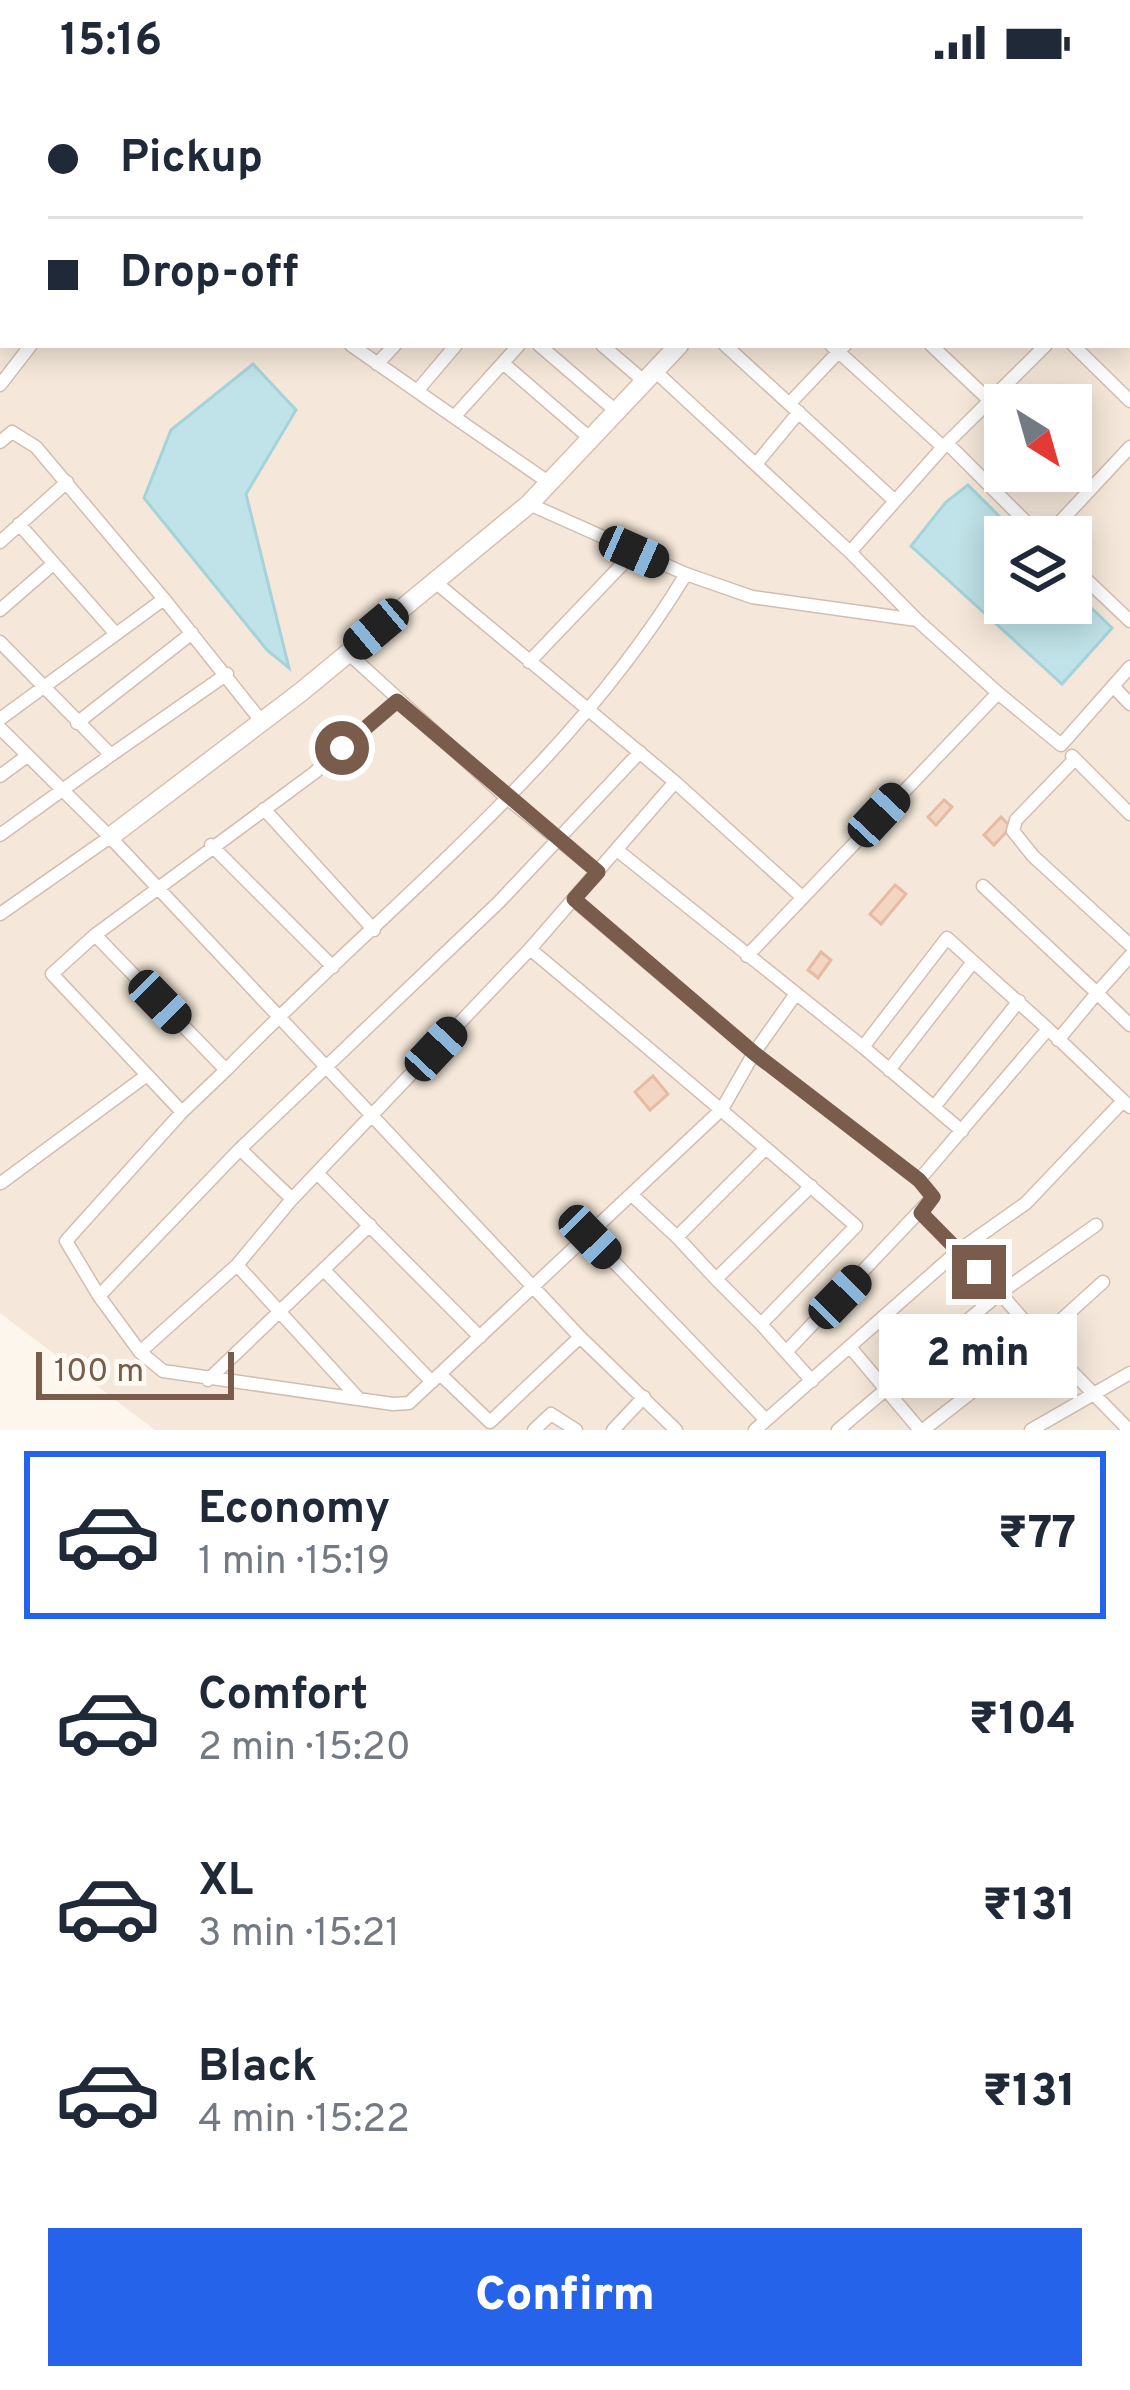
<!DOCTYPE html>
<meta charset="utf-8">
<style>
body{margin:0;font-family:Overpass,sans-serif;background:#f2f2f3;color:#1f2937;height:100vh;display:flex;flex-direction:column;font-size:45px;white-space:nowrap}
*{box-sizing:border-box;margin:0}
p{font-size:39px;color:#747a83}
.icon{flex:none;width:66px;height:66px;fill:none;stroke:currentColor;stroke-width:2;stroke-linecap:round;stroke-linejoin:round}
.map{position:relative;height:1346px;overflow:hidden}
.details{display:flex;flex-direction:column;background:#fff;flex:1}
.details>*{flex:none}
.hud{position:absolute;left:0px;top:0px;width:1131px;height:264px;box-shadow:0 6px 30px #0003;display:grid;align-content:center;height:264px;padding:0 48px;background:#fff}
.needle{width:78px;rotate:143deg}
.controls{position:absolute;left:984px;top:300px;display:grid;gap:24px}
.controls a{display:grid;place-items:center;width:108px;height:108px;border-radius:0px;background:#fff;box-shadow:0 6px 30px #0003;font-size:60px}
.scale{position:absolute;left:36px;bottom:30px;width:198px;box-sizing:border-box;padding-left:12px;border:6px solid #7a5c4d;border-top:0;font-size:33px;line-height:42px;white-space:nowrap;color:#7a5c4d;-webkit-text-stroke:9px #fffaf3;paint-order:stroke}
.end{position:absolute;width:54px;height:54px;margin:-27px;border:15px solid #7a5c4d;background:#fff;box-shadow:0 0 0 6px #fff}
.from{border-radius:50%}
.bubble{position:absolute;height:84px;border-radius:0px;background:#fff;box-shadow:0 6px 30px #0003;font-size:39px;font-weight:800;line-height:84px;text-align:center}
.car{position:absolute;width:36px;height:72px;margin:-36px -18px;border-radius:15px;box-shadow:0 0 9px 3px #0007;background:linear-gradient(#222 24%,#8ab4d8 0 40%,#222 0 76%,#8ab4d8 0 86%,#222 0)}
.hud b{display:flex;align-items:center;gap:42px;height:114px;font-size:45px}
.hud b+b{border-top:3px solid #e0e1e3}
.hud i{width:30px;height:30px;background:#1f2937}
ul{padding:21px 0 0;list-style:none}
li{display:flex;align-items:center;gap:36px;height:168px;margin:0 24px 18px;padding:0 24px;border:6px solid transparent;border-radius:0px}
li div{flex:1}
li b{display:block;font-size:45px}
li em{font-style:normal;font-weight:800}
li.current{border-color:#2563eb}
li>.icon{width:108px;height:108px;stroke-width:1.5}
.button{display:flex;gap:24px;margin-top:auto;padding:24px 48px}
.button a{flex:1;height:138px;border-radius:0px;background:#2563eb;color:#fff;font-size:48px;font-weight:800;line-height:138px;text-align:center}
.status{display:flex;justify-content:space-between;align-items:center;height:84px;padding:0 60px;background:#fff;direction:ltr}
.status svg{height:33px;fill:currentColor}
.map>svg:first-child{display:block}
</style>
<div class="status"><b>15:16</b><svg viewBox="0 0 49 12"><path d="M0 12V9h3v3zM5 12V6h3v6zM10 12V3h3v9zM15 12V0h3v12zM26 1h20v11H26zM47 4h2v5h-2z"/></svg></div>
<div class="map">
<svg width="1130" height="1346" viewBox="0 0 1130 1346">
<rect width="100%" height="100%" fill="#fdf6ec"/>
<path fill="#f5e8da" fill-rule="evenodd" d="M0,0H1130V1346H155L0,1229ZM3,3H1128V261H3ZM1005,321H1071V387H1005ZM1005,453H1071V519H1005Z"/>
<path fill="#bfe3e8" stroke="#a5d3da" stroke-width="3" d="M253,280L296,326L246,410L289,584L267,566L144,414L171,346Z
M968,401L1020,453H1005V519H1071V504L1112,544L1062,600L911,462L946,418Z"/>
<path fill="#f3d5c3" stroke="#e6bba3" stroke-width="3" d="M944,716L952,723L936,741L928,733Z
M1001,733L1011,743L994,761L984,751Z
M895,801L906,810L881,840L870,830Z
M821,868L831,876L818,894L808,886Z
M653,992L668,1010L650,1026L635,1008Z"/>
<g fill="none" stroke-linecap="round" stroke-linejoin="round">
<defs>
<path id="street" d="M405,0L410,3
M446,0L450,3
M503,0L507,3
M564,0L569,3
M621,0L625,3
M1105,0L1107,3
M16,3L18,0
M368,3L370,0
M601,3L604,0
M743,3L746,0
M0,28L3,23
M1128,32L1130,34
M1128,151L1130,148
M0,231L3,227
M351,261L454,333L519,261
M539,261L617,328
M602,261L645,298
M725,261L895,417
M831,261L943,363
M931,261L990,317
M1073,261L1130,317
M503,279L592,356
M377,280L395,261
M655,287L850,468L943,363L1046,261
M0,301L31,261
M417,307L456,261
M790,319L845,261
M454,333L551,400
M0,358L12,348L36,363L164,515
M947,359L1041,453
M756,380L799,328
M19,440L116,550
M1046,453L1130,363
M0,458L67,398
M1071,481L1130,537
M686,490L752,513L917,536L850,468
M434,497L675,698L530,865L292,1115L237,1181L140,1268L163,1287L393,1320L409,1319L722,1025L754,969L795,911
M0,526L53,480
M0,558L111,671L227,590
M348,569L507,714L598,788
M529,578L634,468
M1113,602L1130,620
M998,609L1061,661L1130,583
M397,617L314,689L95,851L226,986C382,825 569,685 686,490L529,420
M0,635L164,515L262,638
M77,639L192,549
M0,644L110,753L580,1253L676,1346
M1072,672L1130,730
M1075,675L1016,736L1013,747L1033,772L1130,861
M0,692L27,672
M675,698L802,813
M264,725L374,846
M0,751L111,671
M211,761L333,883
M617,766L863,963
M983,802L1097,909L1130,872
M574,816L754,969L919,1096L1048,945L1130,1023
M0,830L110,753
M95,851L52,890L182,1028L226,986
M530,865C639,956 748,1048 856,1142L761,1240L716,1195L811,1102
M747,872L998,609L917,536
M1058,956L1097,909L1130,941
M889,986L973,878
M934,1023L1019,917
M962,1047L863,963L947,854L1048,945
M317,1089L480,1253
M1,1099L147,991
M632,1111L677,1153L766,1064
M292,1115L240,1065L499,818L640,668
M921,1129L1000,1209L1096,1141
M590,1153L765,1335
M677,1153L716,1195
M237,1181L359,1315
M324,1186L432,1298
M99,1212L66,1157L182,1028
M761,1240L786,1268
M850,1263L920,1346
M140,1268L99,1212L240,1065
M440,1290L490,1338L580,1253
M208,1296L370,1141
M812,1297L786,1268L933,1113L919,1096
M534,1346L551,1330L576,1346
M613,1346L644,1313
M755,1346L958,1167L1026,1119L1123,1017
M838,1346L1000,1209L1040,1255L1103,1198
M923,1346L1040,1255L1129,1346
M1031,1346L1130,1289"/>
<path id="secondary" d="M931,0L934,3
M1128,207L1130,209
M110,753L301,608L529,420L679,261"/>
</defs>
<use href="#street" stroke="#d1beb0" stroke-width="15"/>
<use href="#secondary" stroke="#d6c0b0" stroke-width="21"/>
<use href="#street" stroke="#fff" stroke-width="12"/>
<use href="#secondary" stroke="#fff" stroke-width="18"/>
</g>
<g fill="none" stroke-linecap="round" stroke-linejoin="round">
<path stroke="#7a5c4d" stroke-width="15" d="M342,664L397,617L598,788L574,815L754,969L919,1096L933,1113L921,1129L979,1188"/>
</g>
</svg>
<div class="controls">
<a><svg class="needle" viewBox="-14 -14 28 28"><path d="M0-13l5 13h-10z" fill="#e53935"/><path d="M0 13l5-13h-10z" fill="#747a83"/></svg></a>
<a><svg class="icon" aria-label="layers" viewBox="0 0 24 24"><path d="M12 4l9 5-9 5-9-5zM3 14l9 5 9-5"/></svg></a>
</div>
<div class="scale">100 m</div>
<i class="end from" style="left:342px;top:664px"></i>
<i class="end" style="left:979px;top:1188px"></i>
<div class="bubble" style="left:879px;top:1230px;width:198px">2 min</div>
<i class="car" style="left:634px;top:468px;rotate:114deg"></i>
<i class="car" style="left:376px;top:545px;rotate:230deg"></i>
<i class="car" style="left:879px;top:731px;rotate:43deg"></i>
<i class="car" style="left:160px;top:918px;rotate:136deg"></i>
<i class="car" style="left:436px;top:965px;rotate:43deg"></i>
<i class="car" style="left:590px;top:1153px;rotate:136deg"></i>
<i class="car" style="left:840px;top:1213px;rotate:44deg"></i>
<div class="hud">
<b><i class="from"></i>Pickup</b>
<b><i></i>Drop-off</b>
</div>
</div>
<section class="details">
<ul>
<li class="current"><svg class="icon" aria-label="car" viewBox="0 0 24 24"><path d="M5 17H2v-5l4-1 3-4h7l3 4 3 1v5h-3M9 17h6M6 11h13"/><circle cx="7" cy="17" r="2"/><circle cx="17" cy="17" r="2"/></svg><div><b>Economy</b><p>1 min · 15:19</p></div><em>₹77</em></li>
<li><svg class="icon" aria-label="car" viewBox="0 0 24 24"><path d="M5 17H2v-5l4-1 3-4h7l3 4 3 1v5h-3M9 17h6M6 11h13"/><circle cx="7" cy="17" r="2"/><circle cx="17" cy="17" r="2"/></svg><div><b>Comfort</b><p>2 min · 15:20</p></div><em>₹104</em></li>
<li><svg class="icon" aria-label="car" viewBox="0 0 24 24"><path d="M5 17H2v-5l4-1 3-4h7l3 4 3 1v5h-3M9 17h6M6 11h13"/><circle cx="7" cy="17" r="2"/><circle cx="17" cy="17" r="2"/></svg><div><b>XL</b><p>3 min · 15:21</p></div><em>₹131</em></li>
<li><svg class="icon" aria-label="car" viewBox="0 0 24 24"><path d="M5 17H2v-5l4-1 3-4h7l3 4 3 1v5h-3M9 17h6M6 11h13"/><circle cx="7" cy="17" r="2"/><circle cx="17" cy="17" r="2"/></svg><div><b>Black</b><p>4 min · 15:22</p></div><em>₹131</em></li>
</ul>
<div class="button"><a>Confirm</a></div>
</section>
